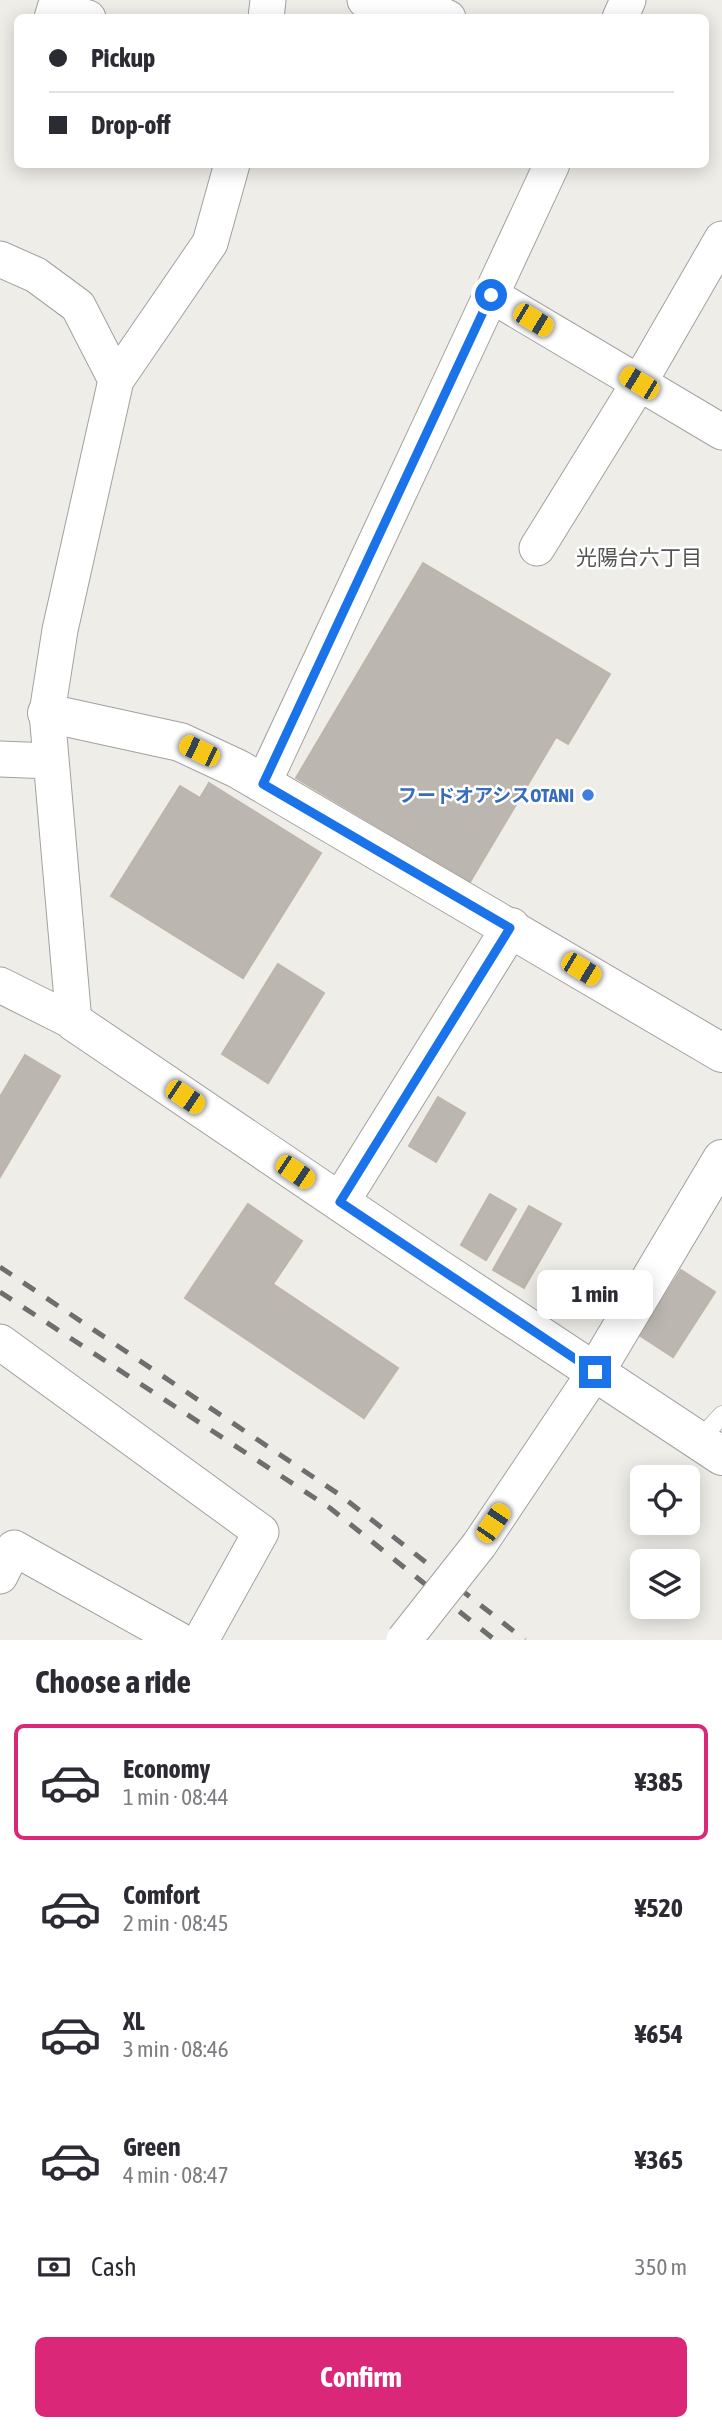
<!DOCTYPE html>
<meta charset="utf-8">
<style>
body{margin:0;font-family:"Asap Condensed","Noto Sans JP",sans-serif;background:#f2f2f3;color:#2b2b33;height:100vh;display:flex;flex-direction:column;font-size:26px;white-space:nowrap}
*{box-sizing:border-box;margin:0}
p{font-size:23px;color:#7c7c81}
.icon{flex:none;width:38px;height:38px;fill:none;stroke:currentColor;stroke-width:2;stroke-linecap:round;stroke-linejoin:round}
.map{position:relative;height:1640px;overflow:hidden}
.side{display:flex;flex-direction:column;background:#fff;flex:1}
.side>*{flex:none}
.banner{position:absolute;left:14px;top:14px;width:695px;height:154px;border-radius:10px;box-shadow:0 4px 18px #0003;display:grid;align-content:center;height:154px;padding:0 35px;background:#fff}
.controls{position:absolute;left:630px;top:1465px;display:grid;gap:14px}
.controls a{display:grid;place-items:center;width:70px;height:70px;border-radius:10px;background:#fff;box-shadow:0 4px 18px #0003;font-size:35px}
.end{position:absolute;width:32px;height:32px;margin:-16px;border:9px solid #1a73e8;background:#fff;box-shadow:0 0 0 4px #fff}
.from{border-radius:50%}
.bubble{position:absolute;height:49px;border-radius:10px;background:#fff;box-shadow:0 4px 18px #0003;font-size:23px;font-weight:700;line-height:49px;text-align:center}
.car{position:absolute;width:21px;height:42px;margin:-21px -10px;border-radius:9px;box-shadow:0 0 5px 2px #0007;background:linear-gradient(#f5c518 24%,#345 0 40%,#f5c518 0 76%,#345 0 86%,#f5c518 0)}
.banner b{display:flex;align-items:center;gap:24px;height:66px;font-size:26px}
.banner b+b{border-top:2px solid #e1e1e2}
.banner i{width:18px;height:18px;background:#2b2b33}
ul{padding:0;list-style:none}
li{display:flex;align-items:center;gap:21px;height:116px;margin:0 14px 10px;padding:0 21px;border:4px solid transparent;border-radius:10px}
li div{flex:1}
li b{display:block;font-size:26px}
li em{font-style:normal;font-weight:700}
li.selected{border-color:#db2777}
li>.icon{width:63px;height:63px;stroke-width:1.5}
h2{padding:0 35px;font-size:32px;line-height:84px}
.pay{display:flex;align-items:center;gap:18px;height:77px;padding:0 35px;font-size:26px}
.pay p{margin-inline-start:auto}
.cta{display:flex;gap:14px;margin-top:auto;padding:14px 35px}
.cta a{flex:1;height:80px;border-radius:10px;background:#db2777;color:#fff;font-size:28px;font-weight:700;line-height:80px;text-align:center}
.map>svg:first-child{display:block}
</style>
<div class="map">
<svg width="722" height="1640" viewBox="0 0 722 1640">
<rect width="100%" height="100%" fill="#efede7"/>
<path fill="#bcb6b0" stroke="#bfb4ab" stroke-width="2" d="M423,563L610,674L568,744L556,737L470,882L296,778Z
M209,783L321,853L243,978L111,896L180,786L200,798Z
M278,964L324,993L268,1083L222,1054Z
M25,1055L60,1076L0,1177V1097Z
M438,1097L465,1113L436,1162L409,1146Z
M490,1194L516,1209L486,1260L461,1245Z
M248,1204L302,1241L273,1284L398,1368L364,1418L185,1298Z
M529,1206L561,1224L524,1288L493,1270Z
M681,1270L715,1292L673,1357L639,1335Z"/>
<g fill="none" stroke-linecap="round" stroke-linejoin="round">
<defs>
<path id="service" d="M698,1441L722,1415"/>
<path id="minor" d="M365,0L433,11L448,18
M52,18L55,8L88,18
M266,18L268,0
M620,18L628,0
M0,259L36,275L78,306L116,380
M491,295L552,164
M537,548L639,383L722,239
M0,759L51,761
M263,784L491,295L722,432
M0,985L74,1022
M74,1022L47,713L60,630L116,380L210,243L232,164
M0,1342L261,1532L201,1640
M479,1545L595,1372
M0,1576L14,1548L179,1640"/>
<path id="tertiary" d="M47,713L180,742L238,769L722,1053
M74,1022L439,1269L722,1456
M340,1202L511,927
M595,1372L722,1159"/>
</defs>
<use href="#service" stroke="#a1a1a1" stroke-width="19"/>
<use href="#minor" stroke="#a1a1a1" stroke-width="37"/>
<use href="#tertiary" stroke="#a1a1a1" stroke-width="40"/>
<use href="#service" stroke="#fff" stroke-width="18"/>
<use href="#minor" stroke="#fff" stroke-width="35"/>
<use href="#tertiary" stroke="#fff" stroke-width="38"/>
<path stroke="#6e6e6e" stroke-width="5" stroke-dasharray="14 14" stroke-linecap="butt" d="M0,1267L340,1495L525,1640
M0,1292L330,1508L495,1640"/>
<defs>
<path id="minor-bridge" d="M404,1640L479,1545"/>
</defs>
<use href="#minor-bridge" stroke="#a1a1a1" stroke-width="37" stroke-linecap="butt"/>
<use href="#minor-bridge" stroke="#fff" stroke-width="35"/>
</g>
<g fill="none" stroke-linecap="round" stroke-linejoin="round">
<path stroke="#1a73e8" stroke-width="9" d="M491,295L263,784L510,928L340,1202L595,1372"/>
</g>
<circle fill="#3f7fe0" stroke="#fff" stroke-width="2.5" cx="588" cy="795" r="7"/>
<g text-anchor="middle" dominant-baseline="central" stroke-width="5" stroke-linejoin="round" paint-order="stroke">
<g font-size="19" font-weight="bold" fill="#366cbe" stroke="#fff" text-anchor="end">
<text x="574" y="795">フードオアシスOTANI</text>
</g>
<g font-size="21" fill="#535353" stroke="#fff">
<text x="639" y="557">光陽台六丁目</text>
</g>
</g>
</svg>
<div class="controls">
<a><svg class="icon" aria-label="locate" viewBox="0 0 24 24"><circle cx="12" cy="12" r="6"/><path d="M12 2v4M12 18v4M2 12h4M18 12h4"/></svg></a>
<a><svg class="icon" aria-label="layers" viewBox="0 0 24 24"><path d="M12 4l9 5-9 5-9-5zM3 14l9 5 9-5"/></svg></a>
</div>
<i class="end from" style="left:491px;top:295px"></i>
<i class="end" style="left:595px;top:1372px"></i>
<div class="bubble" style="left:537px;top:1270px;width:116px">1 min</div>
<i class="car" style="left:533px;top:320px;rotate:121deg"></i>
<i class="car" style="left:639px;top:383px;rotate:301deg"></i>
<i class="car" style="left:199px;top:751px;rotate:296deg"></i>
<i class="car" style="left:581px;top:969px;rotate:121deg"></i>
<i class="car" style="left:185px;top:1097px;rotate:124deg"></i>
<i class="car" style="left:295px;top:1172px;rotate:124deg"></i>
<i class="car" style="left:493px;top:1523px;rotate:34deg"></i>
<div class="banner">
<b><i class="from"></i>Pickup</b>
<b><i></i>Drop-off</b>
</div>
</div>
<section class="side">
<h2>Choose a ride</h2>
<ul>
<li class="selected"><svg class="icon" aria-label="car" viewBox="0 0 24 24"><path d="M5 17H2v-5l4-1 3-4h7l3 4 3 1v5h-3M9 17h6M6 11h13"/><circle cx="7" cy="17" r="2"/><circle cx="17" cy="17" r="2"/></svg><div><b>Economy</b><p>1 min · 08:44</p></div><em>¥385</em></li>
<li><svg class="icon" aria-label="car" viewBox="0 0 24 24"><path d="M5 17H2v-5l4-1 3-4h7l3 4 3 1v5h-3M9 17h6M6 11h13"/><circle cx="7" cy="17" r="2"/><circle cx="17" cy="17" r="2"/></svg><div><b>Comfort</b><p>2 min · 08:45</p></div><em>¥520</em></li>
<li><svg class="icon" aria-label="car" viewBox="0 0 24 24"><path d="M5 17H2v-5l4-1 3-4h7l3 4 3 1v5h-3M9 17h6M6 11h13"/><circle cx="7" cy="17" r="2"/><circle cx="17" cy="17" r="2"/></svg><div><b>XL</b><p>3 min · 08:46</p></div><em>¥654</em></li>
<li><svg class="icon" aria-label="car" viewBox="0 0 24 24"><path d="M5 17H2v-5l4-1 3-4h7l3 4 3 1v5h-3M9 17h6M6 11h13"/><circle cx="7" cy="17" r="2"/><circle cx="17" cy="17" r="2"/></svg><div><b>Green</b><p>4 min · 08:47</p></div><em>¥365</em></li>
</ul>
<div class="pay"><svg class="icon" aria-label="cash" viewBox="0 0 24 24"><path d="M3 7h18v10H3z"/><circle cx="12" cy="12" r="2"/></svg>Cash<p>350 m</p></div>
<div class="cta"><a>Confirm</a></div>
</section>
